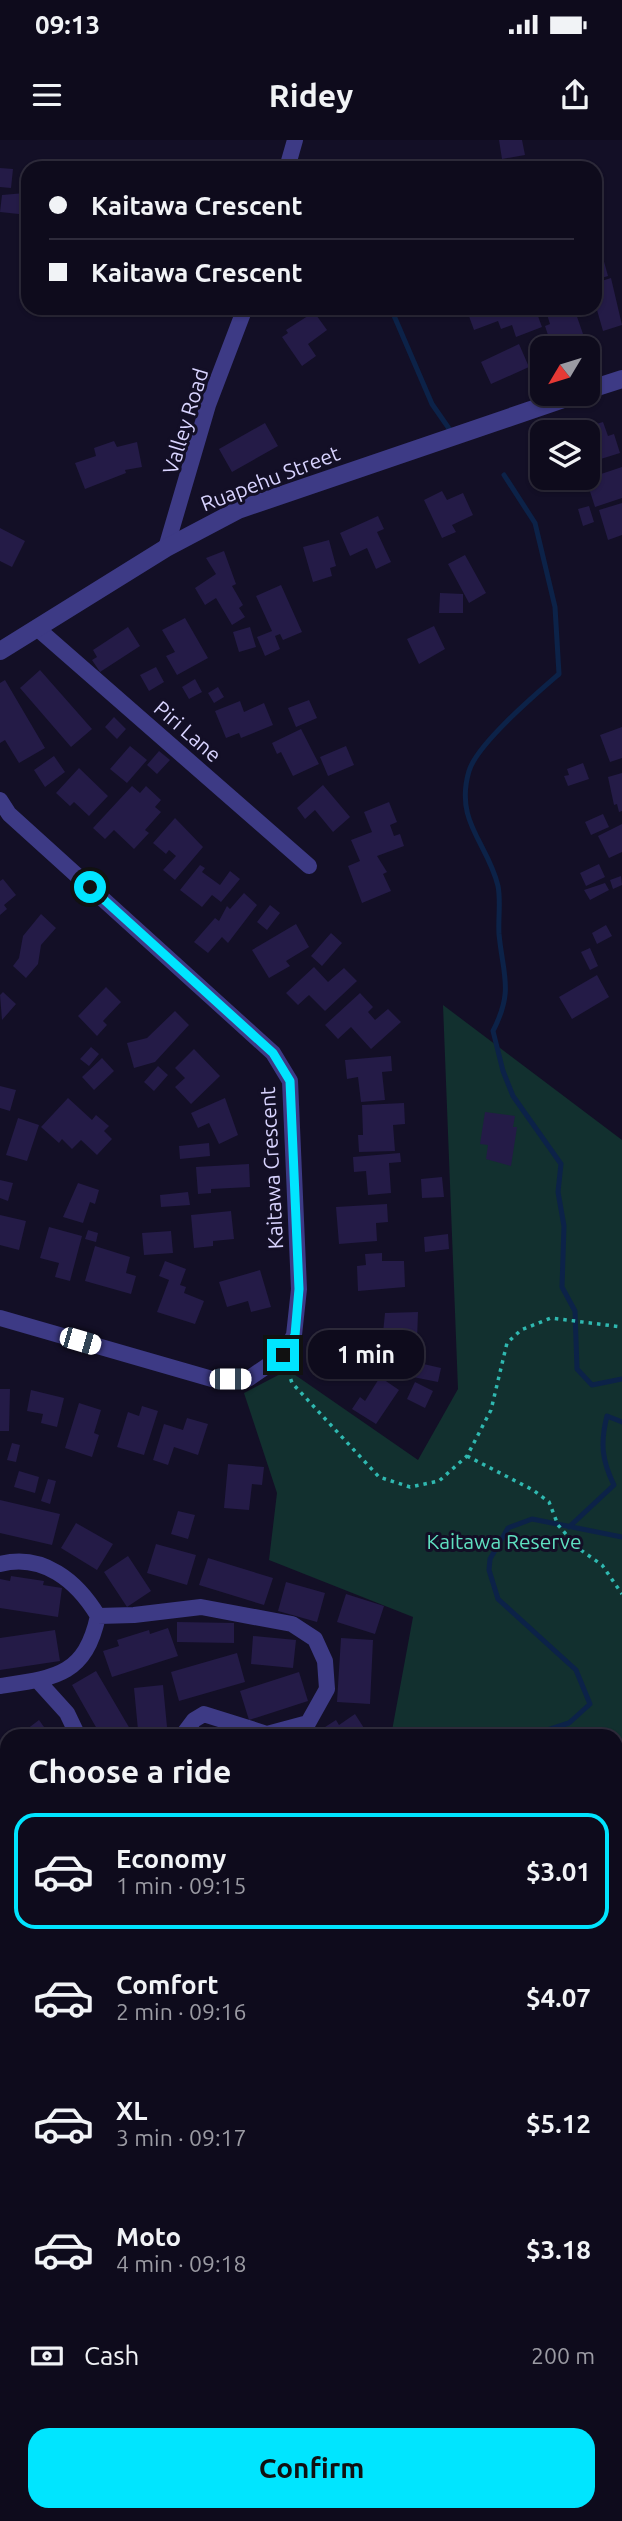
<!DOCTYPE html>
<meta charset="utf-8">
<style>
body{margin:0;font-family:Ubuntu,sans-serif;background:#171425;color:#f1f3f6;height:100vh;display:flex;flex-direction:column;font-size:26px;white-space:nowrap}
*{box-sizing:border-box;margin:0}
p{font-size:23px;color:#9b9ba3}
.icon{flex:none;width:38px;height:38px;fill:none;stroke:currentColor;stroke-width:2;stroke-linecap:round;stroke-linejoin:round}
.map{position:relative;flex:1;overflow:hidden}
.details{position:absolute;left:0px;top:1589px;width:623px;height:793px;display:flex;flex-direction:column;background:#0e0b1c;border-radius:21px 21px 0 0;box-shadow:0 2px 5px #0004,0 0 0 2px #2e2b3b}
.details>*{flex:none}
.guide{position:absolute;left:21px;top:21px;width:581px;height:154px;border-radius:21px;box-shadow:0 2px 5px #0004,0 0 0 2px #2e2b3b;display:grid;align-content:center;height:154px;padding:0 28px;background:#0e0b1c}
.needle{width:46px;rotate:232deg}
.controls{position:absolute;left:530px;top:196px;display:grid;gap:14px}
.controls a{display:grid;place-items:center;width:70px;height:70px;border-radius:14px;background:#0e0b1c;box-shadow:0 2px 5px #0004,0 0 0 2px #2e2b3b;font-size:35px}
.end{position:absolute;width:32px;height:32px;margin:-16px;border:9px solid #00e5ff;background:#111;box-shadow:0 0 0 4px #111}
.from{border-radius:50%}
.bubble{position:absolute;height:49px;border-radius:21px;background:#0e0b1c;box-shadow:0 2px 5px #0004,0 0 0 2px #2e2b3b;font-size:23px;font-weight:700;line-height:49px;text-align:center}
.car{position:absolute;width:21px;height:42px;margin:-21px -10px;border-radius:9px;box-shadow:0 0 5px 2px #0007;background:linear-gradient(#fff 24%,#345 0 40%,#fff 0 76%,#345 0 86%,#fff 0)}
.guide b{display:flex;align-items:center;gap:24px;height:66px;font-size:26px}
.guide b+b{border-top:2px solid #2e2b3b}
.guide i{width:18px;height:18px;background:#f1f3f6}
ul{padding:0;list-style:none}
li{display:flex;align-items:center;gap:21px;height:116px;margin:0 14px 10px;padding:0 14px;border:4px solid transparent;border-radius:21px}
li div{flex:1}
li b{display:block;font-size:26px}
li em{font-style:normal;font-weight:700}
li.current{border-color:#00e5ff}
li>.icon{width:63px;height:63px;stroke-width:1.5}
h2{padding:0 28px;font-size:32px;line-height:84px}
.pay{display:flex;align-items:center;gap:18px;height:77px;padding:0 28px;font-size:26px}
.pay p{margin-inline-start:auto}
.cta{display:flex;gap:14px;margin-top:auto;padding:14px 28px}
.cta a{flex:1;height:80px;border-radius:21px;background:#00e5ff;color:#111;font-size:28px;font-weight:700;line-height:80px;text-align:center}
.status{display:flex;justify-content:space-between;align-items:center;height:49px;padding:0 35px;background:#0e0b1c;direction:ltr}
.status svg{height:19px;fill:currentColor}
header{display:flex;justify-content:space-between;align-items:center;height:91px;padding:0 28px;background:#0e0b1c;font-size:32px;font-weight:700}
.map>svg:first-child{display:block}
</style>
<div class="status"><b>09:13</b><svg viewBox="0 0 49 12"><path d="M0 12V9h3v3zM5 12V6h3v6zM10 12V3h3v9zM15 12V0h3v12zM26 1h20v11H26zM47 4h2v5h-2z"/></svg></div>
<header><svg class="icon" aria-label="menu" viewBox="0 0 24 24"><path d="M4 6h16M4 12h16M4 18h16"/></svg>Ridey<svg class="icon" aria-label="share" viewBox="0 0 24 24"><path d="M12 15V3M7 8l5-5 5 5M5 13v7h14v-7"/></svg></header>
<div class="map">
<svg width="622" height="2381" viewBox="0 0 622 2381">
<rect width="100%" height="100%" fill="#130f26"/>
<path fill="#12302f" d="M443,865L622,1000V2019L616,2022V1596H391L413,1477L269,1420L277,1353L244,1253L288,1230L418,1320L458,1249Z
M7,1775V1998L0,1997V1777Z
M0,2017H7V2165L0,2161Z
M616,2204L622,2205V2381H472L458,2375H616Z"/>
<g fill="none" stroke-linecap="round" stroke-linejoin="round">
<path stroke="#0c2248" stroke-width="5" d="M392,171L432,264L450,290
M504,335L535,383L555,467L559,534C537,553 477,604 469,631C454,682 488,703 498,746C501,761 498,778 499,794C503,836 514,850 493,891L503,931L513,956L561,1024L558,1052L564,1086L562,1147L575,1171L577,1229L592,1245L622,1239
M569,1387L614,1345C602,1321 600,1303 607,1276L622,1282
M529,1596L569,1583L590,1564L576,1530L498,1459L489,1430L490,1419L508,1388L532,1379L622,1397
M0,1815L7,1812"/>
</g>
<path fill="#241b47" d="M499,0H522L525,15L502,19Z
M0,28L13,29L11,48L0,47Z
M26,46L28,75L0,72L2,55L25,53Z
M603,118L608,136L595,140V121Z
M611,138L622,185L603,191L595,163V143Z
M466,168H535L542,187L516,197L512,185L501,189L498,181L474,190Z
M545,168H574L583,194L551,204L545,186L550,184Z
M314,172L327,190L308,204L316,216L302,226L282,197L288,193L286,190Z
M519,204L529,227L491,244L481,222Z
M603,282L608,296L614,294L620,313L591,322L588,292H581L580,289Z
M265,283L278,306L232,332L219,309Z
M114,301L117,307L137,302L142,327L125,330L126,333L85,349L75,323L96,316L94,308Z
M622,327V358L595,367L586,339L567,346L564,338L586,339Z
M442,351L447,360L463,353L473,375L452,385L456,392L442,398L424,360Z
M622,363V395L608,400L599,370Z
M589,366L594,382L583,386L578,369Z
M378,376L384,389L377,392L391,422L376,429L367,408L350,416L340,393Z
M0,388L25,401L12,427L0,421Z
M329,400L336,426L330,428L332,436L313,442L303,407Z
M224,411L236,444L232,446L243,465L239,468L245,477L232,485L216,458L205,465L195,448L216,434L206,418Z
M465,415L486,453L469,463L448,424Z
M281,445L302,492L283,500L280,494L275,496L280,509L265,516L257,497L272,491L256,456Z
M440,453L463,454V473H439Z
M185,478L208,518L177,535L166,516L175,512L162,490Z
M434,486L445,509L419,524L407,499Z
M128,487L140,506L100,532L92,520L97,517L93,510Z
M250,487L256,507L239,512L233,492Z
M156,527L164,542L149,551L140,535Z
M40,530L92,589L71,607L20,548Z
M195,539L202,552L189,559L182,547Z
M5,540L45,608L19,623L5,600L0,603V543Z
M218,547L224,557L214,563L208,553Z
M309,560L317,578L296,587L288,568Z
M240,561L244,572L264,563L273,585L241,598L239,593L226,598L215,571Z
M114,577L126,589L117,599L105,587Z
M622,587V618L610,622L600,595Z
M301,589L319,624L293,636L281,612L277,614L272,603Z
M130,606L147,620L127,643L110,629Z
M346,606L354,625L328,636L320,617Z
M159,611L170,620L157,634L147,625Z
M54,616L65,632L45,647L34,630Z
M583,623L589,639L568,646L564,636L569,635L567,629Z
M79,628L108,656L89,676L74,662L70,666L56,653Z
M622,633V671L619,672L617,664L614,665L608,637Z
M323,645L350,677L333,692L315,670L305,679L297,668Z
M132,646L140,653L146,646L161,660L155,667L161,672L145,690L149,693L134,709L114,690L105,699L93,688Z
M389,662L397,682L390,685L394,696L400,694L404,706L377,716L387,732L383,734L391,751L362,763L348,726L360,721L351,700L372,692L364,672Z
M603,674L609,687L591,695L585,682Z
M175,678L203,707L175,740L163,730L176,716L169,710L166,714L153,703Z
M622,684V712L609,718L598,696Z
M599,724L605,737L586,746L580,733Z
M200,725L205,728L202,732L220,745L230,731L240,739L221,762L212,755L202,767L180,750Z
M621,736L622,745L613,749L610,740Z
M3,739L16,755L4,765L7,769L0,775V741Z
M605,743L609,750L590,760L584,750Z
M244,753L257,765L228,803L222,797L208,813L194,802L215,778L219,781L227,766L230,769Z
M270,765L280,773L267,790L257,782Z
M41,774L56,788L41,805L38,824L26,838L13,826L19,818L23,796Z
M296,784L309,807L286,821L290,826L269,838L252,810Z
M606,785L612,796L597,804L592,793Z
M331,793L342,803L322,826L311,816Z
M590,808L598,826L590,830L581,812Z
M314,827L328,842L344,828L357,841L325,871L309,855L298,865L286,853Z
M597,835L609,857L572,879L559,857Z
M106,847L121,862L103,881L107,885L97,896L78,876Z
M3,852L16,864L2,880L0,855Z
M360,853L373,867L368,872L375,880L388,869L401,882L371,909L351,887L338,899L325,885Z
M175,871L189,885L155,922L134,928L127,903L147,898Z
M91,907L99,914L89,926L80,919Z
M194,909L220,936L191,964L175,947L185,938L175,928Z
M391,916L392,931L382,932L385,960L361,962L358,937L347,939L345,920Z
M102,918L114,931L94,950L82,937Z
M158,926L168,935L154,951L144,942Z
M0,946L16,950L10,971L0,968Z
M68,958L92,980L96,975L109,986L104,991L112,999L97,1015L81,1000L72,1009L62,999L59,1003L41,987Z
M225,958L238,995L219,1004L209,983L198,988L191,973Z
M404,963L405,984L393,985L395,1011L359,1012L358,995H363L362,965Z
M485,972L515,976L513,987H517L511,1026L486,1019L488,1005L480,1004Z
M18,978L39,985L27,1021L6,1015Z
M209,1003L210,1016L180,1019L179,1006Z
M400,1013L401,1022L389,1023L391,1053L368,1055L366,1031L354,1032L353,1017Z
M249,1024L250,1047L211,1049V1053L198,1054L196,1027Z
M442,1037L444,1057L422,1058L421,1039Z
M0,1040L13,1043L8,1061L0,1058Z
M78,1043L99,1050L95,1064L90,1062L83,1083L63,1077Z
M188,1052L190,1065L161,1067L160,1055Z
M387,1064L388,1082L376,1083L377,1101L339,1104L336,1067Z
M231,1071L234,1099L213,1101V1106L194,1108L191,1075Z
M0,1075L26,1081L19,1110L0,1105Z
M49,1087L82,1096L70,1141L55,1137L59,1123L40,1118Z
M88,1090L98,1093L96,1102L85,1099Z
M171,1091L173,1113L144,1115L142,1093Z
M448,1094L449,1109L425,1112L424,1097Z
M95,1106L130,1117L126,1133L136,1136L131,1154L85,1141Z
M382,1113V1121H404L405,1147L358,1151L357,1126L366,1125L365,1114Z
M165,1121L186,1129L180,1145L186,1147L184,1153L204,1161L195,1184L157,1172L169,1140L159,1136Z
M260,1130L271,1167L251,1172L248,1161L227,1167L219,1142Z
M418,1172L417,1201L407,1200L406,1216L381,1213L385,1173Z
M406,1220L441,1228L438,1242L403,1235Z
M380,1237L399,1250L376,1284L352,1269L360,1257L365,1261Z
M415,1242L433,1251L425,1268L407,1259Z
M0,1249H10L9,1291H0Z
M31,1250L64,1258L57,1287L41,1283L43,1274L27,1271Z
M79,1263L101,1270L94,1293L99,1295L92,1317L65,1308Z
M142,1266L158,1271L144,1315L117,1307L128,1272L139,1276Z
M187,1278L208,1284L198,1315L174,1307L168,1325L153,1320L164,1284L183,1290Z
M12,1303L20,1305L16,1322L7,1320Z
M228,1324L264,1327L262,1345L252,1344L249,1370L224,1368Z
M19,1331L39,1337L35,1353L14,1347Z
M48,1339L56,1341L50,1364L41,1361Z
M0,1360L60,1374L52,1405L0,1393Z
M178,1371L195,1375L188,1399L171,1394Z
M76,1383L113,1404L97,1430L61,1408Z
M156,1404L196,1415L187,1445L147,1433Z
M128,1416L151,1451L127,1467L104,1432Z
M208,1418L273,1438L264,1465L199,1445Z
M11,1436L44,1441L43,1445L62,1448L58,1477L0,1468V1439L10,1441Z
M286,1442L325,1453L317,1482L278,1471Z
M346,1454L384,1466L375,1494L337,1482Z
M177,1482L234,1483V1503L177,1502Z
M168,1488L178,1516L112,1537L103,1511L119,1506L117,1500L149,1490L150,1494Z
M55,1490L60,1521L0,1530V1498Z
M253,1496L296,1500L293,1528L251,1524Z
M341,1498L373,1500L370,1564L337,1562Z
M237,1513L245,1542L179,1561L171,1532Z
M96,1531L130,1589L118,1596H101L72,1545Z
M299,1532L308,1561L249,1580L240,1551Z
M163,1545L167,1587L138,1590L134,1548Z
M355,1574L369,1596H311L336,1580L339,1585Z
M39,1580L49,1594L53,1592L56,1596H18Z
M0,1607H3L7,1623V1637L0,1639Z
M1,1658L7,1662V1711L2,1719Z
M0,2249L7,2251V2371L0,2369Z
M26,2375H71L69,2381H48Z
M106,2375H326L327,2381H104Z"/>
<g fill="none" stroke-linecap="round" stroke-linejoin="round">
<path stroke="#2fb8b0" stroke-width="3.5" stroke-dasharray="3.5 5" stroke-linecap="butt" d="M288,1231L292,1243L379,1337L410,1347L439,1341L467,1316L491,1270L507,1203L521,1190L551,1178L622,1187
M467,1316L533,1350L549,1362L558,1385L578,1408L602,1425L622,1454
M616,1952L622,1943
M616,2283L622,2284
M616,2334L622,2333
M513,2381L520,2375"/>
<path stroke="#3d3a85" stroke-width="16" d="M287,28L295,0
M166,408L208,265L245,168
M38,489L309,726
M0,660L9,674L273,913L290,941L299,1149L294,1195L283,1215L248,1239H212L0,1178
M0,1424C43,1413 77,1441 98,1476C85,1536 55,1538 0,1546
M98,1476L134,1475L201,1467L292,1484L315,1499L325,1521L327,1549L308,1583L267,1594L204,1574L194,1580L182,1596
M38,1541L67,1573L78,1596
M616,2034L622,2031"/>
<path stroke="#3d3a85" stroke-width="18" d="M588,250L622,239
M0,511L166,408L238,370L578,254"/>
</g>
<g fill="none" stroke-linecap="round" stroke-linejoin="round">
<path stroke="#00e5ff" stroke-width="9" d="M90,747L273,913L290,941L299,1149L295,1195L283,1215"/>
</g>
<g text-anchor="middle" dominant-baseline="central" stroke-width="6" stroke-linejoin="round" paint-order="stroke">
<g font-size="21" fill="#d9d4ff" stroke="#130f26">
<text transform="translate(185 281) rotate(-73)">Valley Road</text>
<text transform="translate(270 338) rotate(-21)">Ruapehu Street</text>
<text transform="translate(188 591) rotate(41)">Piri Lane</text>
<text transform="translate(271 1028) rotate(-93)">Kaitawa Crescent</text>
</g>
<g font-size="21" fill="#5fe0c0" stroke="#130f26">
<text x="504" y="1401">Kaitawa Reserve</text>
</g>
</g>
</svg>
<div class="controls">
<a><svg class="needle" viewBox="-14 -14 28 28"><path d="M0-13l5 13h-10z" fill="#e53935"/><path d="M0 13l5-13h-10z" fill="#9b9ba3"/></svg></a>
<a><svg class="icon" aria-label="layers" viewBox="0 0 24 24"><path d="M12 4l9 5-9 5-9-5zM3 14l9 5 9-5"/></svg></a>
</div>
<i class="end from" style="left:90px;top:747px"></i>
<i class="end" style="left:283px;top:1215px"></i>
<div class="bubble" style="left:308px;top:1190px;width:116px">1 min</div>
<i class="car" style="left:80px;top:1201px;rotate:106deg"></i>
<i class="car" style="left:230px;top:1239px;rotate:90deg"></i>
<div class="guide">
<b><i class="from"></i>Kaitawa Crescent</b>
<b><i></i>Kaitawa Crescent</b>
</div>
<section class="details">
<h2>Choose a ride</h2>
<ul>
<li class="current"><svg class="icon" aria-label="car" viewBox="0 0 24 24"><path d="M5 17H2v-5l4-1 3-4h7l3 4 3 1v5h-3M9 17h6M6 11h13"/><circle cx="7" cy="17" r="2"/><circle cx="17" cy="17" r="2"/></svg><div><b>Economy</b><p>1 min · 09:15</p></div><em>$3.01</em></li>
<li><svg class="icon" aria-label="car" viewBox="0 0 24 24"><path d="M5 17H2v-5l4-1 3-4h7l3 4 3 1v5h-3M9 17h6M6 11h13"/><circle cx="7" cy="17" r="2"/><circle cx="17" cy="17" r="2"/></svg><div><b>Comfort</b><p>2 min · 09:16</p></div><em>$4.07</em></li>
<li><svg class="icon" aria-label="car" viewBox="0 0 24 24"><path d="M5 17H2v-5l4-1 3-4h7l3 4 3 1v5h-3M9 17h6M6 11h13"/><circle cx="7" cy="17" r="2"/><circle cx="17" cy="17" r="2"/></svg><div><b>XL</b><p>3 min · 09:17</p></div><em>$5.12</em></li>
<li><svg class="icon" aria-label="car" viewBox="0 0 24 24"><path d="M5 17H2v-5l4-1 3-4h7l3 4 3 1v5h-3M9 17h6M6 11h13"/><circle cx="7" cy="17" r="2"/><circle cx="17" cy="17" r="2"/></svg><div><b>Moto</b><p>4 min · 09:18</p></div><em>$3.18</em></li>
</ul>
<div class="pay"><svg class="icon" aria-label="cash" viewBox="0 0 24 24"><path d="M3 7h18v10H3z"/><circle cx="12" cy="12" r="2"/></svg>Cash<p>200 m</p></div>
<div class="cta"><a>Confirm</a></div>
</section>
</div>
